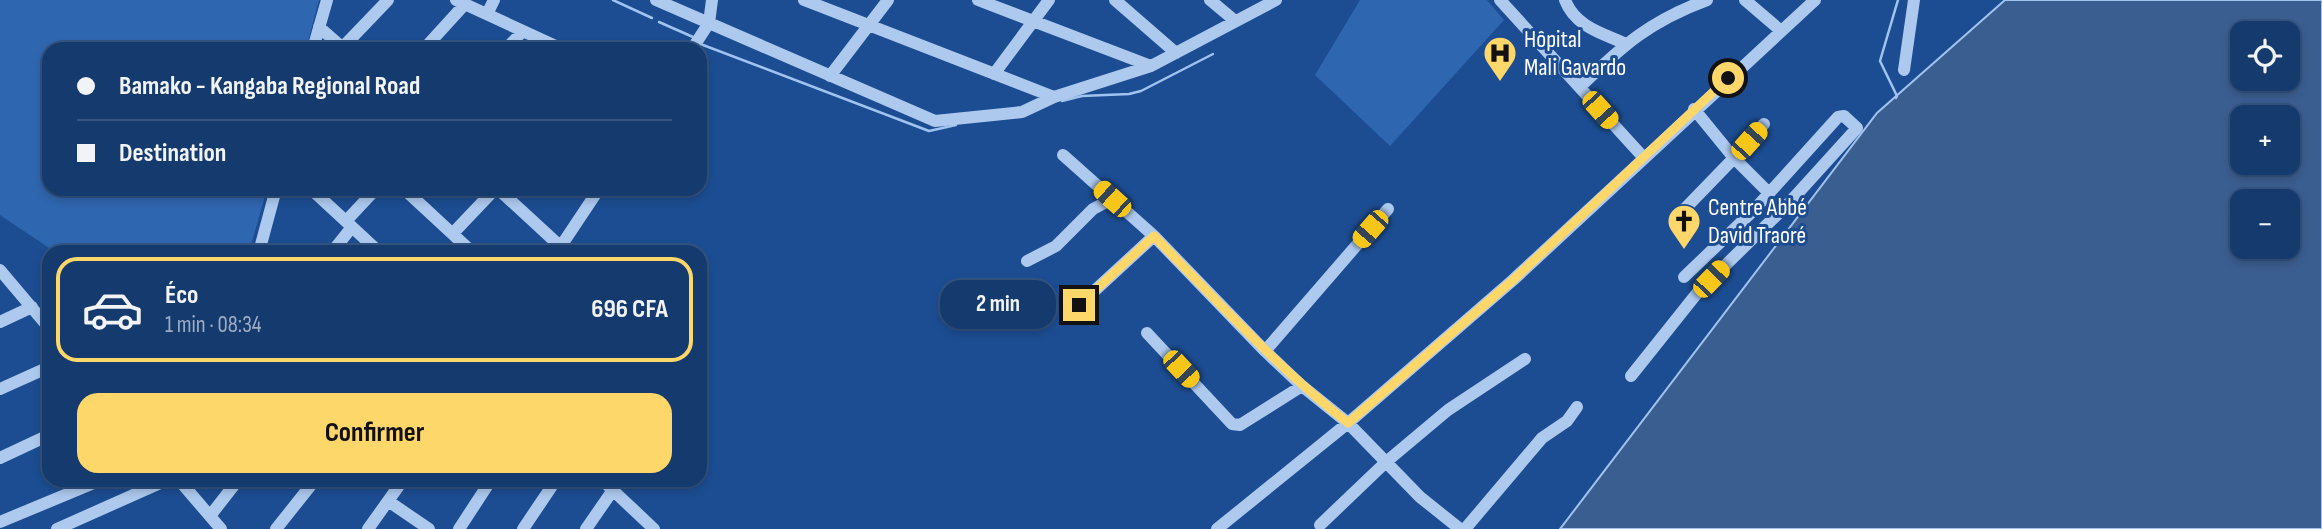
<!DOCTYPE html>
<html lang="fr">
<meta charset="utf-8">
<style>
body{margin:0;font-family:"Sofia Sans Condensed",sans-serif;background:#1e4173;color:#f1f3f6;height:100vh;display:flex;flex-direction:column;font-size:26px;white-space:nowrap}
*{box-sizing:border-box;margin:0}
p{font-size:23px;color:#9dadc2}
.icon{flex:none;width:38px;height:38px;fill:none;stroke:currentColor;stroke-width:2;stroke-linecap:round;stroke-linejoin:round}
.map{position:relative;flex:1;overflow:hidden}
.drawer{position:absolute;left:42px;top:245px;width:665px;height:242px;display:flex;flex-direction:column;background:#153a6e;border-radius:21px;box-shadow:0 4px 10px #0003,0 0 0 2px #345481}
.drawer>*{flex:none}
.top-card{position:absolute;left:42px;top:42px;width:665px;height:154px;border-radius:21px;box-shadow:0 4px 10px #0003,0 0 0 2px #345481;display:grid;align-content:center;height:154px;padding:0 35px;background:#153a6e}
.tools{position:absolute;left:2230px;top:21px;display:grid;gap:14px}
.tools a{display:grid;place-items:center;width:70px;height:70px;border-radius:14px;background:#153a6e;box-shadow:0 4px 10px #0003,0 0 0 2px #345481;font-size:35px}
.end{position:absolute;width:32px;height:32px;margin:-16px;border:9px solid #fed76b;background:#111;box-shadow:0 0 0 4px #111}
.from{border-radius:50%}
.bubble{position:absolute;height:49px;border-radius:21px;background:#153a6e;box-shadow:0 4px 10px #0003,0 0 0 2px #345481;font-size:23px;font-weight:700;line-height:49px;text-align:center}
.car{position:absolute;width:21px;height:42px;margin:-21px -10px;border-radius:9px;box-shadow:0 0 5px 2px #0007;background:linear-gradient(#f5c518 24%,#345 0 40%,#f5c518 0 76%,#345 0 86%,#f5c518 0)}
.top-card b{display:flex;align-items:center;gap:24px;height:66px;font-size:26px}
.top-card b+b{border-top:2px solid #345481}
.top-card i{width:18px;height:18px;background:#f1f3f6}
ul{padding:12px 0 0;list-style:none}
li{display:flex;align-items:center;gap:21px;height:105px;margin:0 14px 10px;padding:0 21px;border:4px solid transparent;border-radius:21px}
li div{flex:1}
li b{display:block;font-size:26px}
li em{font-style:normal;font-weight:700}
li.on{border-color:#fed76b}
li>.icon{width:63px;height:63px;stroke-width:1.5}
.button{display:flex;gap:14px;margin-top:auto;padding:14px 35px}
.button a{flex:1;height:80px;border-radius:21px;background:#fed76b;color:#111;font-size:28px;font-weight:700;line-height:80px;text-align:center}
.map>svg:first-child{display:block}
</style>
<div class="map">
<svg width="2322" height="529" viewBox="0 0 2322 529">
<rect width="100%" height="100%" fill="#1c4d92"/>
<path fill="#2f66b0" d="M0,0H319L306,49H49V189H267L249,252H55L0,215Z
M1360,0H1487L1504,20L1390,146L1315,75Z"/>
<path fill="#3b5e90" stroke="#a0c3f0" stroke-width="2" fill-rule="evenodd" d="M2005,0H2322V529H1560L1877,113ZM2242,33H2287V79H2242ZM2242,117H2287V163H2242ZM2242,201H2287V247H2242Z"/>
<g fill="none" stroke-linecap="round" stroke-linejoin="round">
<path stroke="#a0c3f0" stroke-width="2.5" d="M613,0L652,18
M659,22L693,37
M703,45L929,131L956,125
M1896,98L1897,96L1880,61L1898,0
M1062,101L1082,96L1129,94L1141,91L1213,54"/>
<path stroke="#adc9ee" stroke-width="12" d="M456,0L562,49
M656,0L935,121L1022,112L1054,97L1151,66L1276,0
M804,0L1054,97
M978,0L1151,66
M1115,0L1176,53
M1210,0L1234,20
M1500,0L1644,158
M1565,0C1575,26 1601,33 1624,43
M1745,0L1780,30
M487,14L494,0
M319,27L344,49
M342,48L388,0
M313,49L327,0
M424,49L465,4
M506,49L523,31
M692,49L709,23L712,0
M1904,70L1914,0
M994,74L1049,0
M830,76L888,0
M1580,87C1623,45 1650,21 1707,0
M1764,124L1734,158L1769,193
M1063,155L1154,236L1265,351L1302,386L1348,423L1420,497L1460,529
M311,189L379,252
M404,189L472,252
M498,189L561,247
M346,221L376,189
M1673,221L1734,158L1694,109
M457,229L495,189
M259,252L276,189
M332,252L352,227
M557,252L599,189
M1027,261L1056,246L1093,209L1112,199
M0,270L49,328
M1079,305L1154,236
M0,322L32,307
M1147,333L1232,424L1240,425L1302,386
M1265,351L1388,209
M1631,376L1698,292L1789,203L1857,128L1844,116L1838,117L1753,211L1684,277
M0,389L49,367
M0,458L49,435
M179,480L221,529
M602,480L654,529
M388,501L429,529
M210,516L238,480
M0,522L101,480
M1320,525L1386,462L1448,410L1525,359
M57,529L167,480
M276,529L315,480
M368,529L403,480
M459,529L491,480
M523,529L556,480
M586,529L613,490
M1217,529L1348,423L1513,280L1815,0
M1465,529L1542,438L1567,421L1577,407"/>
</g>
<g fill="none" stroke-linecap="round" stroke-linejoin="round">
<path stroke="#fed76b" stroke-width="9" d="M1079,305L1154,236C1217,301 1277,367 1348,423L1513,280L1728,78"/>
</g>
<defs>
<symbol id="hospital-pin" viewBox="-11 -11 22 30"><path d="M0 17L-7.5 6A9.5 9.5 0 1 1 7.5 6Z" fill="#fed76b" stroke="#1c4d92"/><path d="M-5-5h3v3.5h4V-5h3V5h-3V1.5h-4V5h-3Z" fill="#111"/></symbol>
<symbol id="church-pin" viewBox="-11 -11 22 30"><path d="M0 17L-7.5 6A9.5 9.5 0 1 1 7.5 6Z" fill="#fed76b" stroke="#1c4d92"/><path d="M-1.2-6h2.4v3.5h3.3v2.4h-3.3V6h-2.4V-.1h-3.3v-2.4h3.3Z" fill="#111"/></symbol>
</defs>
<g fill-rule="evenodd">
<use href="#hospital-pin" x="1481" y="34" width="38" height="52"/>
<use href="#church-pin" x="1665" y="202" width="38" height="52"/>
</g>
<g text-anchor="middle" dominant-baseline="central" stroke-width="6" stroke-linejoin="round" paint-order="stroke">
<g font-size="24" fill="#fff" stroke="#1c4d92" text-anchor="start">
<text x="1524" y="39">Hôpital<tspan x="1524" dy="28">Mali Gavardo</tspan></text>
<text x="1708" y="207">Centre Abbé<tspan x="1708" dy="28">David Traoré</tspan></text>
</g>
</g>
</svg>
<div class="tools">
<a><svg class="icon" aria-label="locate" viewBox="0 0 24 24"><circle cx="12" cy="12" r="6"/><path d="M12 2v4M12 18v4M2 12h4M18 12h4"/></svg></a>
<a>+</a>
<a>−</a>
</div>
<i class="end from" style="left:1728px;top:78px"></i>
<i class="end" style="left:1079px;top:305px"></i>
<div class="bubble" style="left:940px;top:280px;width:116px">2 min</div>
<i class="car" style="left:1600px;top:110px;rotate:138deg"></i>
<i class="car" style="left:1749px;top:141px;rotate:42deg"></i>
<i class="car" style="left:1112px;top:199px;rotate:312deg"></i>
<i class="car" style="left:1370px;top:229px;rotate:221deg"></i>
<i class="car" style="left:1711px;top:279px;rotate:44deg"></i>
<i class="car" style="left:1181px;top:369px;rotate:137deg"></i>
<div class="top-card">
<b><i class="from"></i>Bamako - Kangaba Regional Road</b>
<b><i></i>Destination</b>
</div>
<section class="drawer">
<ul>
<li class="on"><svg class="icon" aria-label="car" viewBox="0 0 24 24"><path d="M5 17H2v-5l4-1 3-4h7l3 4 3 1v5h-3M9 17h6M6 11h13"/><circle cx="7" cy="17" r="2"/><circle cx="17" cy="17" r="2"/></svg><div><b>Éco</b><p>1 min · 08:34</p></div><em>696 CFA</em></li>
</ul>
<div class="button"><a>Confirmer</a></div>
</section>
</div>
